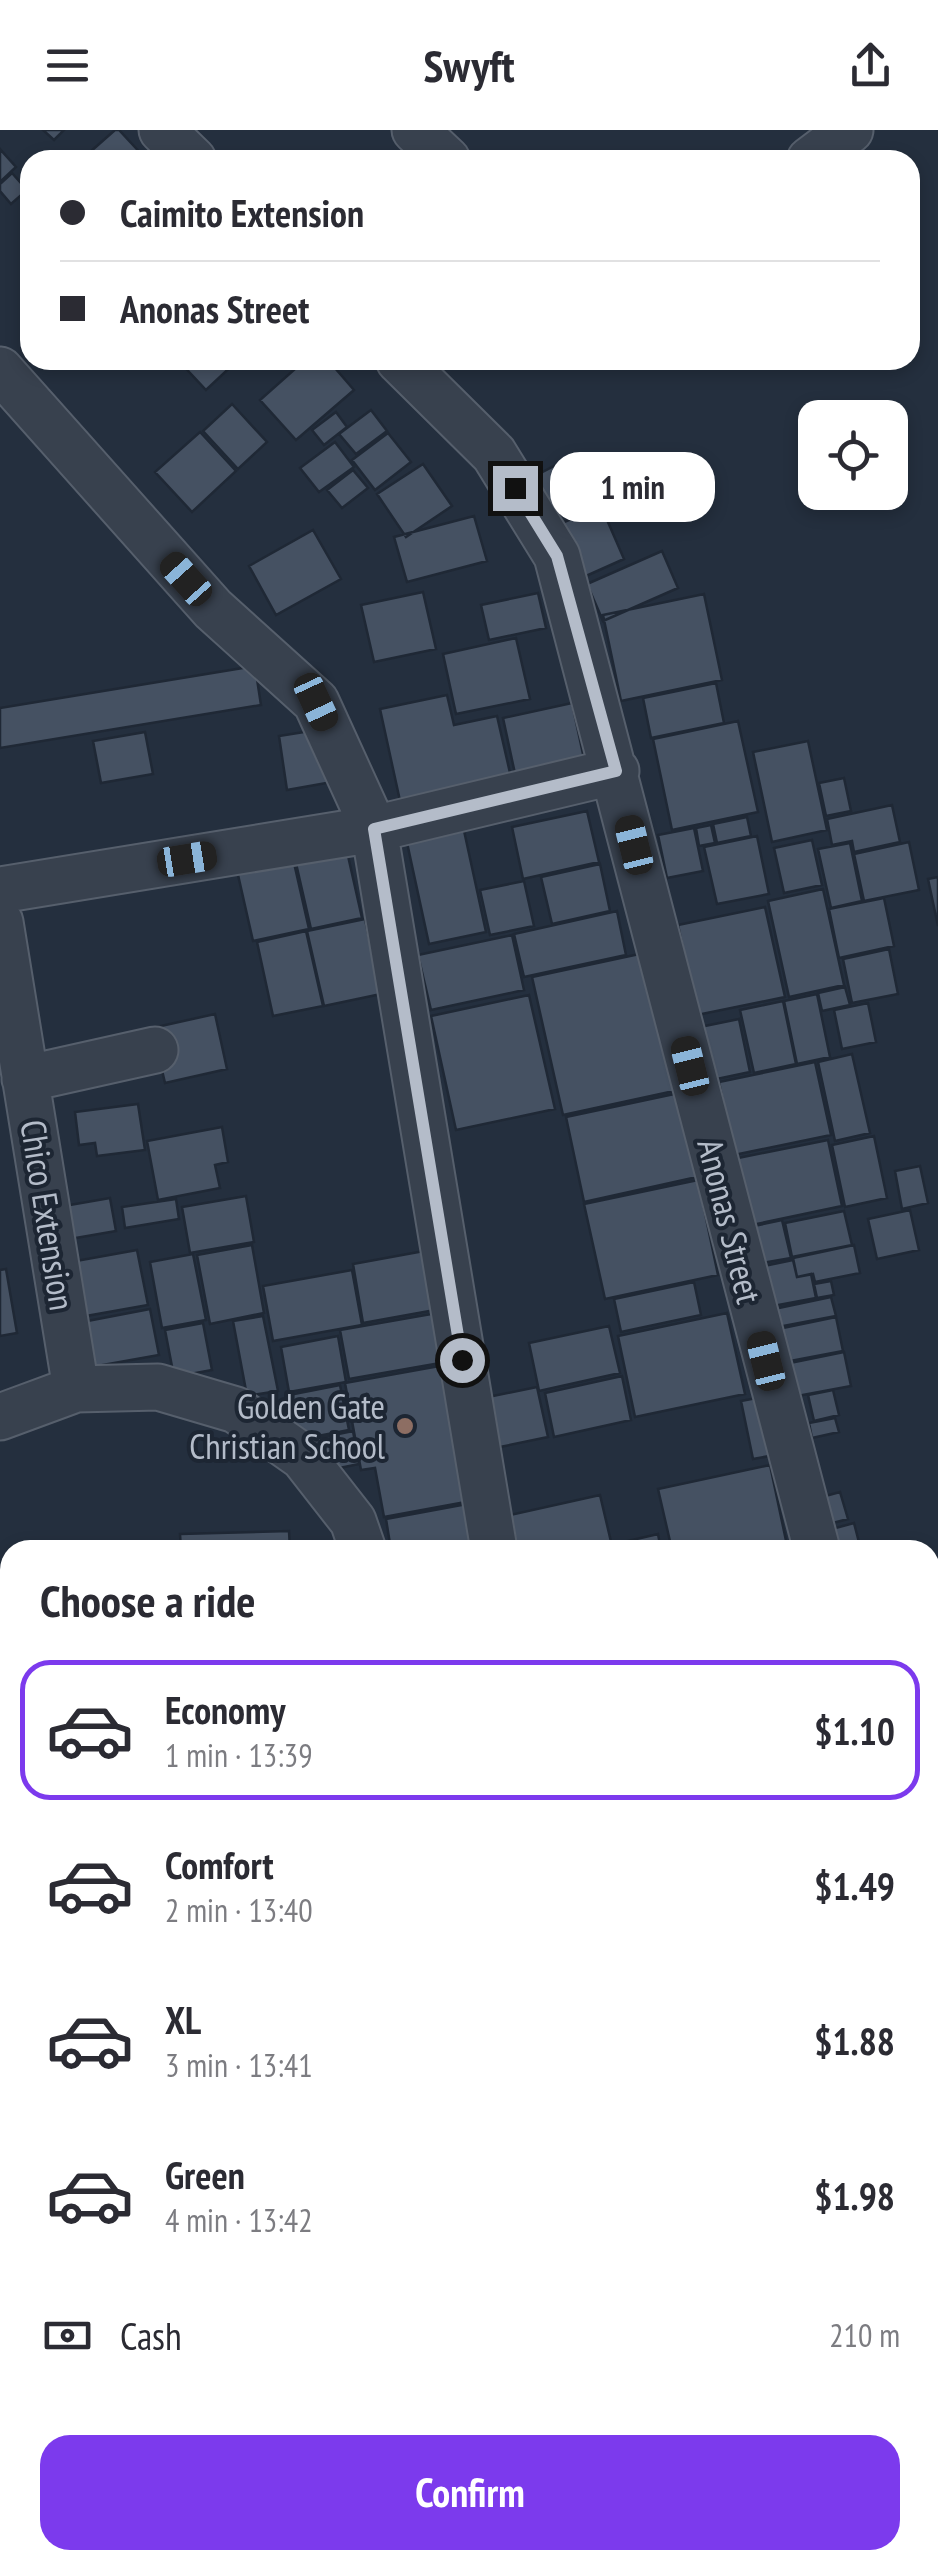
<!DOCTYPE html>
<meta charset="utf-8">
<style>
body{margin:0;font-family:"PT Sans Narrow",sans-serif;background:#f2f2f3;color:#2b2b33;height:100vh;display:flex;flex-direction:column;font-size:38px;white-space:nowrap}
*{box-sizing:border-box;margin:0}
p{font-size:32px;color:#7c7c81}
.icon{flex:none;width:55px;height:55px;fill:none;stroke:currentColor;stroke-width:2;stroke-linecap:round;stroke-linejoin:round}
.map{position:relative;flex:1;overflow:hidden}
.drawer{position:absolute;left:0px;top:1410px;width:940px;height:1030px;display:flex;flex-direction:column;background:#fff;border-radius:30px 30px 0 0;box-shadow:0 5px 15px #0003}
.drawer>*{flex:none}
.hud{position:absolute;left:20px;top:20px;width:900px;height:220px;border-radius:30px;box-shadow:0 5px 15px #0003;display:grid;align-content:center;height:220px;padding:0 40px;background:#fff}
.buttons{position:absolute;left:798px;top:270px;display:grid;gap:20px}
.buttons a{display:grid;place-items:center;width:110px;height:110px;border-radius:20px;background:#fff;box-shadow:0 5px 15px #0003;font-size:50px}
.end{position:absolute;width:45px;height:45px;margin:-22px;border:12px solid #b4bcc9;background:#111;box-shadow:0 0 0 5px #111}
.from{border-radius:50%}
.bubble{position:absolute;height:70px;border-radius:30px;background:#fff;box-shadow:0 5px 15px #0003;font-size:32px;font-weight:700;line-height:70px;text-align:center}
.car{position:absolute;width:30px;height:60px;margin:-30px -15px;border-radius:12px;box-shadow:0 0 8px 2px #0007;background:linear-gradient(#222 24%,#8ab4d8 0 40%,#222 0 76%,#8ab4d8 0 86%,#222 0)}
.hud b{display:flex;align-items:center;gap:35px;height:95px;font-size:38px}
.hud b+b{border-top:2px solid #e1e1e2}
.hud i{width:25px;height:25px;background:#2b2b33}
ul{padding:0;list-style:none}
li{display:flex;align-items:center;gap:30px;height:140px;margin:0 20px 15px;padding:0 20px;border:5px solid transparent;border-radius:30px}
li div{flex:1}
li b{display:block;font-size:38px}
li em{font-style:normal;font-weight:700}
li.on{border-color:#7c3aed}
li>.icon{width:90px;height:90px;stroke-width:1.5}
h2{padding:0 40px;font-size:45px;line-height:120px}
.pay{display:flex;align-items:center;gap:25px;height:110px;padding:0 40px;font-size:38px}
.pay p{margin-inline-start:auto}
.primary-button{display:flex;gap:20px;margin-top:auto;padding:20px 40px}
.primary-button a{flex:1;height:115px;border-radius:30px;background:#7c3aed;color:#fff;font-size:40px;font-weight:700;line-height:115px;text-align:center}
header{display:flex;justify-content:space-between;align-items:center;height:130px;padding:0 40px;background:#fff;font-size:45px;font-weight:700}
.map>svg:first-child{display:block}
</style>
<header><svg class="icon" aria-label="menu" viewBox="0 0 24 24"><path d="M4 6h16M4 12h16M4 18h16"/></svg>Swyft<svg class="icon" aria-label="share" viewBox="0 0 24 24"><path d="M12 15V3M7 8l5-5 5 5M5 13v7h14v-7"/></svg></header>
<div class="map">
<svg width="938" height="2440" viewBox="0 0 938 2440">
<rect width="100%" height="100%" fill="#242f3e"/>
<path fill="#455162" stroke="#1f2835" stroke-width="2.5" d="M43,0H64L54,10Z
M115,0H119L145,28L81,30Z
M0,19L16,37L0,52Z
M12,43L27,60L11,74L0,61V54Z
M178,230H238L206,260Z
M305,230H328L354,260L296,310L260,270Z
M232,274L267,312L238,339L203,301Z
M371,280L387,301L356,324L339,304Z
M336,282L347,297L324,315L312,300Z
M200,302L236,341L192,382L155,342Z
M388,303L411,332L375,360L352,330Z
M335,312L354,337L319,362L300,338Z
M423,334L452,376L406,407L377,364Z
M556,335L578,375L556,386L535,346Z
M353,340L368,358L342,378L327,360Z
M601,376L624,429L586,446L562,393Z
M474,386L487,431L407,452L394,407Z
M313,400L341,449L276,485L249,436Z
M662,421L678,458L603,491L587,454Z
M423,462L436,519L374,532L361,475Z
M538,463L546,498L489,510L481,475Z
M704,464L722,550L621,571L603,485Z
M516,508L530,569L456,584L443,524Z
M255,536L261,575L0,618V578Z
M716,553L724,593L651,608L643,568Z
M447,565L454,595L497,586L513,656L402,680L380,579Z
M572,573L586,638L517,653L503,588Z
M738,591L758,682L672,700L653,609Z
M323,599L332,652L287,660L279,606Z
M145,602L153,644L101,653L93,611Z
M808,611L827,700L772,712L753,622Z
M844,648L851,681L826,686L819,653Z
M892,675L900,712L854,722L852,711L832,715L827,689Z
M587,681L599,732L523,749L512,697Z
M747,687L751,706L717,713L713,694Z
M711,695L715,713L699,716L696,698Z
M463,696L486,802L429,814L406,708Z
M694,698L703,741L667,748L658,705Z
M757,706L769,764L717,774L704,717Z
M812,710L822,755L784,763L774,718Z
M909,712L919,760L864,771L854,724Z
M850,713L862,771L831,778L818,719Z
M346,717L362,788L311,799L295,729Z
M292,724L309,799L253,811L236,736Z
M600,734L610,781L552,794L541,747Z
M938,747V796L928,749Z
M524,751L534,796L490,805L480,760Z
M823,759L844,855L789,867L768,771Z
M884,768L894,816L839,828L829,779Z
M765,777L785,867L697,885L678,795Z
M617,781L626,825L524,847L514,804Z
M365,789L381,864L324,876L307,801Z
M306,801L323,876L273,886L257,812Z
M512,805L524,860L431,880L418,825Z
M889,819L898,864L852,873L843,829Z
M644,823L674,961L563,985L532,847Z
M845,857L850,875L822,881L818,863Z
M817,864L830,927L797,934L784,871Z
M529,865L555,979L456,1000L431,886Z
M783,871L796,934L754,943L740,880Z
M868,873L876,912L842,919L834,880Z
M215,884L227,939L165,953L152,898Z
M739,889L750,942L712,950L700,897Z
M852,924L870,1003L835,1011L818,932Z
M815,932L831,1005L734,1025L719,952Z
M679,963L697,1047L584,1072L566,987Z
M138,974L145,1020L97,1026L95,1013L79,1015L75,982Z
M222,997L228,1032L215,1035L220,1058L158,1070L147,1011Z
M874,1006L887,1068L845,1077L832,1015Z
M828,1010L842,1076L752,1095L738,1028Z
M920,1036L928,1073L902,1079L895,1041Z
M698,1050L718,1145L605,1169L584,1074Z
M246,1066L254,1112L190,1123L182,1077Z
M110,1068L116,1101L70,1109L64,1076Z
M176,1069L179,1089L125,1098L122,1077Z
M910,1080L919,1120L877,1129L868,1089Z
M844,1081L852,1115L792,1127L785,1093Z
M782,1090L791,1128L762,1133L754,1096Z
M252,1115L264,1183L210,1194L197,1125Z
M854,1115L860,1143L815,1152L813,1144L797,1147L793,1128Z
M137,1120L148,1175L86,1186L76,1131Z
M424,1121L435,1180L363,1193L353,1134Z
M193,1124L206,1190L162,1198L150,1132Z
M793,1130L797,1147L811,1144L816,1168L773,1176L764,1136Z
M6,1139L17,1203L0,1206V1140Z
M352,1140L362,1195L273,1211L263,1156Z
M831,1151L834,1165L817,1168L814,1154Z
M694,1152L701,1185L621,1202L614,1169Z
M831,1167L836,1186L778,1197L774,1179Z
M150,1179L159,1225L86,1238L77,1193Z
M437,1183L446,1232L349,1249L340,1200Z
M727,1183L745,1264L635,1287L618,1206Z
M263,1186L278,1261L247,1266L233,1191Z
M836,1187L843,1221L785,1232L778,1199Z
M203,1193L212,1240L174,1247L165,1200Z
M609,1196L620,1243L539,1261L529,1213Z
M338,1206L346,1252L289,1262L281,1217Z
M844,1222L851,1256L792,1267L785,1234Z
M445,1235L471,1371L384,1387L375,1338L361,1340L345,1253Z
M622,1246L631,1290L554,1307L545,1263Z
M340,1255L349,1300L297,1310L289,1265Z
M537,1257L548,1307L500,1317L488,1267Z
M833,1260L839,1285L814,1291L808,1265Z
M762,1267L775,1325L753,1329L741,1271Z
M835,1288L839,1302L812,1308L809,1293Z
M353,1301L359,1334L320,1342L314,1309Z
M770,1335L788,1420H672L658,1359Z
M840,1362L848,1389L825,1395L818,1368Z
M600,1365L612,1416L592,1420H508L501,1387Z
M467,1374L476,1420H391L386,1389Z
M854,1393L861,1420H834L828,1400Z
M289,1401L290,1420H181L180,1404Z
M658,1404L661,1420H617L615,1414Z
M938,1624V1669L930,1671V1626Z
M938,1671V1735L930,1737V1673Z
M938,1737V1792L930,1765V1740Z
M10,1890V1918L0,1920V1891Z
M930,1907L938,1948L930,1949Z
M10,1920V1951L0,1953V1921Z
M10,1953V1995L0,1997V1954Z
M10,1998V2068L0,2011V2000Z
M938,2004V2154L930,2155V2005Z
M930,2309H938V2348L930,2349Z
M205,2430H245L247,2440H207Z
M316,2430H361L318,2438Z
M929,2430L930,2440H870L869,2436Z"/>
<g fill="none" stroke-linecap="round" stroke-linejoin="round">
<defs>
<path id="minor" d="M162,0L193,30
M415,0L447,30
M810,30L850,0
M399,230L494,324L557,426L817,1420
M0,240L213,479L316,572L374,699L494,1420
M0,760L374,699L616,641
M0,792L76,1259
M25,949L155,920
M0,1287L76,1259L158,1257L236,1280L303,1327L353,1391L363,1420
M0,1733L10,1739
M930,1827L938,1855
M930,1971L938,1970
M0,2127L10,2125
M930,2268L938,2263
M255,2430L256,2440
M301,2430L302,2440"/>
<path id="highway" d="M930,2386H938
M581,2440L649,2430"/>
</defs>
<use href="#minor" stroke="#565f6c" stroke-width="49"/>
<use href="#highway" stroke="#434c59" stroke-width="59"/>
<use href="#minor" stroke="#38414e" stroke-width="45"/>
<use href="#highway" stroke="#746855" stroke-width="55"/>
</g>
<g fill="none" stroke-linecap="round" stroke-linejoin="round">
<path stroke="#b4bcc9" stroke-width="12" d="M462,1230L374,699L616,641L557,426L515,358"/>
</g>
<circle fill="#8d6e63" stroke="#1d2633" stroke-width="4" cx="405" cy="1296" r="10"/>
<g text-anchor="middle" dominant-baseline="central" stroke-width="8" stroke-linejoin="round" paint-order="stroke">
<g font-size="35" fill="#b4bcc9" stroke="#1d2633">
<text transform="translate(48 1085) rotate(81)">Chico Extension</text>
<text transform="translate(730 1091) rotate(76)">Anonas Street</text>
</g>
<g font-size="35" fill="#b4bcc9" stroke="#1d2633" text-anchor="end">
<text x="385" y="1276">Golden Gate<tspan x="385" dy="40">Christian School</tspan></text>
</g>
</g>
</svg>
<div class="buttons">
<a><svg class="icon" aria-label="locate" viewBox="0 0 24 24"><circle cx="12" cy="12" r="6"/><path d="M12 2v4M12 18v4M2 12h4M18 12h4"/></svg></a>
</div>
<i class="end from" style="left:462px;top:1230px"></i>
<i class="end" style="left:515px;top:358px"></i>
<div class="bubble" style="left:550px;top:322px;width:165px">1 min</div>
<i class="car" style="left:186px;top:449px;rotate:318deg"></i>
<i class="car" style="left:316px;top:572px;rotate:155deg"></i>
<i class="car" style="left:634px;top:715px;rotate:346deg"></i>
<i class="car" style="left:187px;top:729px;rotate:81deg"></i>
<i class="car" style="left:690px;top:936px;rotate:346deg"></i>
<i class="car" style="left:766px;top:1231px;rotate:346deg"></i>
<div class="hud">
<b><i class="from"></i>Caimito Extension</b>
<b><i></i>Anonas Street</b>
</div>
<section class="drawer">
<h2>Choose a ride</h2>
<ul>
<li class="on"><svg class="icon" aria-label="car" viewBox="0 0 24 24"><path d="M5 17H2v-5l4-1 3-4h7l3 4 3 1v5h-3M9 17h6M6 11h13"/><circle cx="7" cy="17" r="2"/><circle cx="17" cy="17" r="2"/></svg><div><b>Economy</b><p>1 min · 13:39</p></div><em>$1.10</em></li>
<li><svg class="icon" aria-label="car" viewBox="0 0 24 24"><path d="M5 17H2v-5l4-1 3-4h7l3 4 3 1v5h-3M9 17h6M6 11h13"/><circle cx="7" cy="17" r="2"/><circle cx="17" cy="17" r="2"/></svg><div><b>Comfort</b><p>2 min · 13:40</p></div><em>$1.49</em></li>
<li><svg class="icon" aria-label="car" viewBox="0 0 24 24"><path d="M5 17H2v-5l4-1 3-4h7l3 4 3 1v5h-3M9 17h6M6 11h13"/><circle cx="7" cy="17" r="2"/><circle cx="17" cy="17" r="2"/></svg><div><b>XL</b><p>3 min · 13:41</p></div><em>$1.88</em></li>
<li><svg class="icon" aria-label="car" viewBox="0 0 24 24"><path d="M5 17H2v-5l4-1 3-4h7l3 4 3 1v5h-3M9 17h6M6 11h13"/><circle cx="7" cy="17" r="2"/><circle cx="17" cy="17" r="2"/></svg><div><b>Green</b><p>4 min · 13:42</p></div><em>$1.98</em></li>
</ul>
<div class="pay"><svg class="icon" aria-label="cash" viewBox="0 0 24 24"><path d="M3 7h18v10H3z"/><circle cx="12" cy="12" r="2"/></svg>Cash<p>210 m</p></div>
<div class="primary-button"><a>Confirm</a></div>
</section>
</div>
